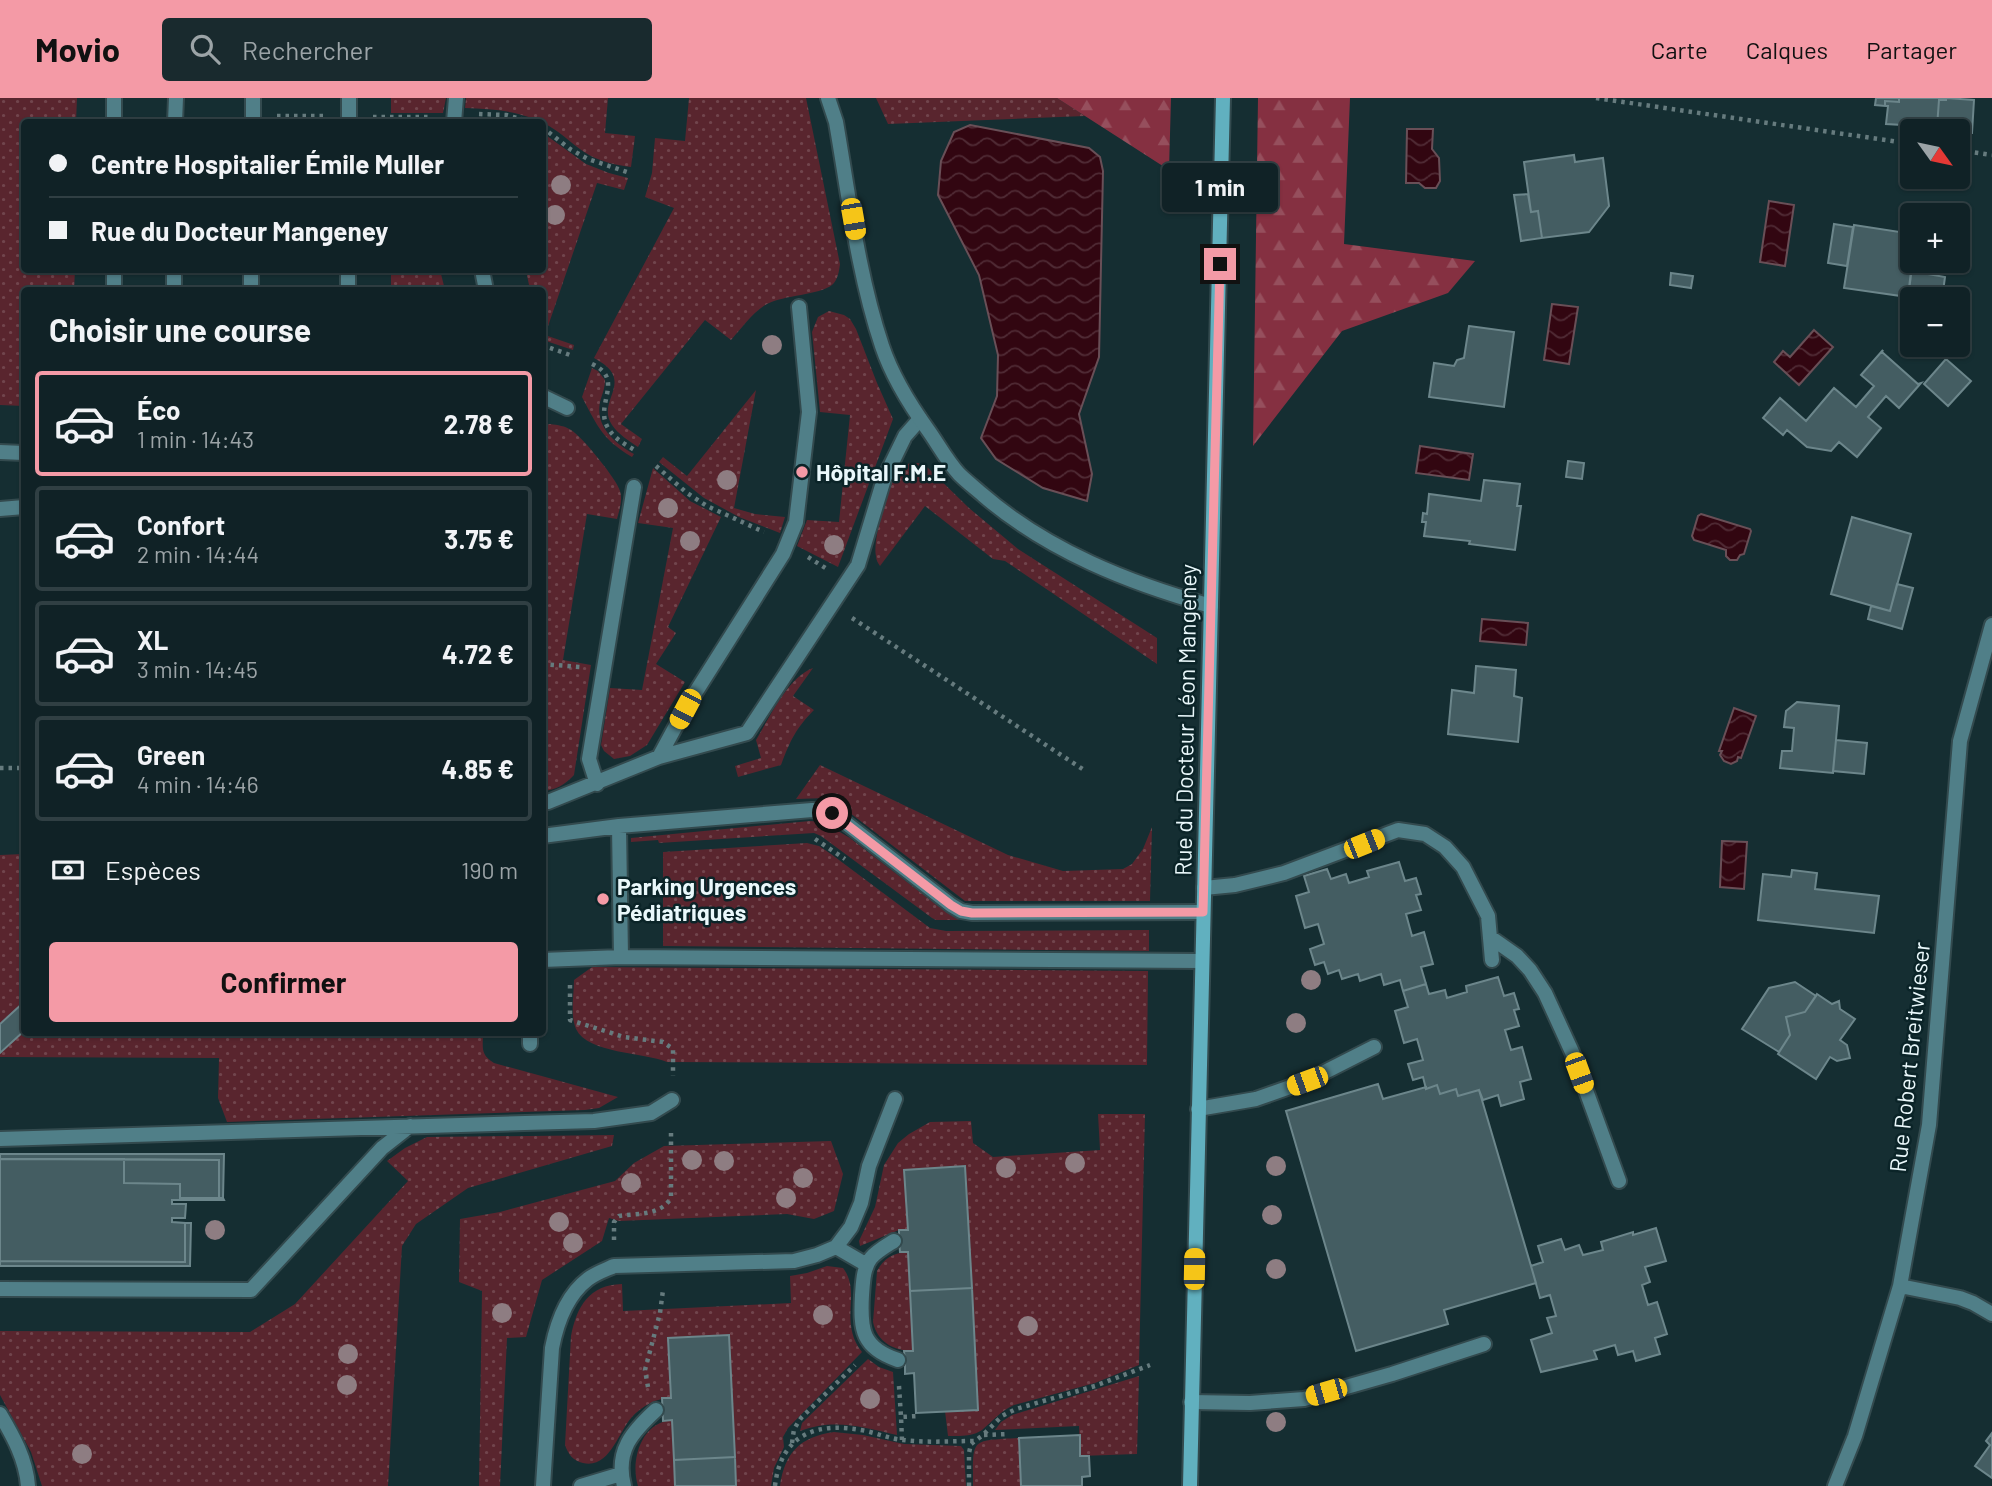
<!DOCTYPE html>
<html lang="fr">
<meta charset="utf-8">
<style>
body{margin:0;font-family:Barlow,sans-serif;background:#192a2e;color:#f1f3f6;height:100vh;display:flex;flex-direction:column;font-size:26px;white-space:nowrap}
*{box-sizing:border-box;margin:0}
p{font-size:23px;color:#9ca4a7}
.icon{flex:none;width:38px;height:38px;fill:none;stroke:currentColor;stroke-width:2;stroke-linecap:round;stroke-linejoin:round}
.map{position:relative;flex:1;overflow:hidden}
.side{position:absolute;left:21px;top:189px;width:525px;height:749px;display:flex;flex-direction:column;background:#102226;border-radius:7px;box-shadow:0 2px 5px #0004,0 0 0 2px #303f43}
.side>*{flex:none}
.hud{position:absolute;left:21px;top:21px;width:525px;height:154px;border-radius:7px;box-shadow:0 2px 5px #0004,0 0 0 2px #303f43;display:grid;align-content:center;height:154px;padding:0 28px;background:#102226}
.needle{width:46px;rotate:123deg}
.controls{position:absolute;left:1900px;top:21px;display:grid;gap:14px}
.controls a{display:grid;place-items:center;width:70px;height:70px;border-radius:7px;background:#102226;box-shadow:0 2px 5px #0004,0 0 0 2px #303f43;font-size:35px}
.end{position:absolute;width:32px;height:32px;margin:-16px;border:9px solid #f49aa6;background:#111;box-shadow:0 0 0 4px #111}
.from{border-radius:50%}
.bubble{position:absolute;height:49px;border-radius:7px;background:#102226;box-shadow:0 2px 5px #0004,0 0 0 2px #303f43;font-size:23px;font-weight:700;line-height:49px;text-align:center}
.car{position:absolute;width:21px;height:42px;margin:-21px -10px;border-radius:9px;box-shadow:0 0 5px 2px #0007;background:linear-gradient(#f5c518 24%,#345 0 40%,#f5c518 0 76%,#345 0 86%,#f5c518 0)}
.hud b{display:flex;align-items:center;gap:24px;height:66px;font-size:26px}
.hud b+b{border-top:2px solid #303f43}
.hud i{width:18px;height:18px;background:#f1f3f6}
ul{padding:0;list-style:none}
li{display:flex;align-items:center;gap:21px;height:105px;margin:0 14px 10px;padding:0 14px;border:4px solid #303f43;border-radius:7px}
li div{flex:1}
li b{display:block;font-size:26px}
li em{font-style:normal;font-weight:700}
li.active{border-color:#f49aa6}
li>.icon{width:63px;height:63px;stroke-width:1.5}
h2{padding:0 28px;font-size:32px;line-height:84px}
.pay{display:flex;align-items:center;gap:18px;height:77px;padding:0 28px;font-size:26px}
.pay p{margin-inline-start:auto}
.cta{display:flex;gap:14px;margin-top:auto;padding:14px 28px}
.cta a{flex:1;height:80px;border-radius:7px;background:#f49aa6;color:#111;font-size:28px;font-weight:700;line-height:80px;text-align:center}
header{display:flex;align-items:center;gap:42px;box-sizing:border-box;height:98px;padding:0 35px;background:#f49aa6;color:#111}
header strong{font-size:33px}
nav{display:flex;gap:38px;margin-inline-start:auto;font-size:24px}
.search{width:490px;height:63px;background:#192a2e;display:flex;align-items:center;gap:18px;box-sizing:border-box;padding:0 24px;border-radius:7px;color:#9ca4a7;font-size:26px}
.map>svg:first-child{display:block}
</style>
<header>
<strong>Movio</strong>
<div class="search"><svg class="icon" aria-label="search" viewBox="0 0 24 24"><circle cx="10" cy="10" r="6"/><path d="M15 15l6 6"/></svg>Rechercher</div>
<nav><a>Carte</a><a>Calques</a><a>Partager</a></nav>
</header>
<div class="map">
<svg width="1992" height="1388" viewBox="0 0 1992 1388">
<defs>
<pattern id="grass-dots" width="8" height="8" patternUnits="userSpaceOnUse" patternTransform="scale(1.75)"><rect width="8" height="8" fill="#59252e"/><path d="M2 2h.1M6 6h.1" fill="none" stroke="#71454d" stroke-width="1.8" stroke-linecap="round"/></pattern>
<pattern id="forest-firs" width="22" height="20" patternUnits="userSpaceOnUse" patternTransform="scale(1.75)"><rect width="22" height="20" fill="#853041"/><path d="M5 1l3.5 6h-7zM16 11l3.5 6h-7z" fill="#964f5d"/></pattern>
<pattern id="water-waves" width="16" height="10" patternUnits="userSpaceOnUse" patternTransform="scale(1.75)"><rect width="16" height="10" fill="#320611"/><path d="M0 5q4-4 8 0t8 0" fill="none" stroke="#502b35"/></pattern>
</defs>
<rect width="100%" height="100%" fill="#152e32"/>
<path fill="url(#grass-dots)" d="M0,0H77L76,24H24V172H75L74,192H24V308L0,307Z
M391,0H446L443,15H391Z
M466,0H608L605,35L635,38L631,69C616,67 602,64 589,57C575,49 563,36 549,28C522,13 495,11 465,10Z
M689,0H806L840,166C839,173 838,182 832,187C819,197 784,197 767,206C753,214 742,230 731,242L705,222L621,326L642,341L638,349C629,343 618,336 612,327C595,302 638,283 594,260L674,110L645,99L652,75L655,40L685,43Z
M876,0H1057L1085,18L888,26Z
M543,35L586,66L609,75L628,80L624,92L597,85L545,237L574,247L573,252L543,242L542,192H530L526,172H542Z
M391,172H440L445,192H391Z
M829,213L844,217L850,221L856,231L877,285L893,321L838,469L797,448L807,422L839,424L850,317L820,314L812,234L818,219Z
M592,270L598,273L605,282C605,290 602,297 600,304C595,329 615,345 634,356L632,359C602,341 598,329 582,299Z
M756,292L734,410L755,416L785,419L780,435L739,419L704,400L659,364L663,359L687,378Z
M550,326C558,327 565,328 571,332C581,337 618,383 620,393C623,402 619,413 617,421L587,416L563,562L591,567L574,677C565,687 555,692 543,693L542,328Z
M911,365H918L926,368L969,410L1018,451L1157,540V566L1005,463L993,461L925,408L880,468C878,465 876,462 876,458C872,442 889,381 901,370C904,367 907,366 911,365Z
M653,370L690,403L721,419L668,529L676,535L656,566L685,584L647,647L630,658L614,661L604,653L601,647L610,590L642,592L673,430L638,425Z
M813,570L793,598L814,612C796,630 790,643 781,667L738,679L735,668L761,660L756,642C770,619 787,580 813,570Z
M820,667L1008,757L1063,773L1123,771L1132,766L1143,751L1152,729L1150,803H965L833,702L827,700L796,701Z
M810,723L823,724L850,740L946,814L959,822H936L932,820L821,738L814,735L659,745L658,742L631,744V740Z
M807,745L819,748L831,756L930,830L946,833L1149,832V853L663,848V754Z
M24,756V934L483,935C483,950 480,956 494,965L618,999L599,1010L585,1012L227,1024L218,1000L219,960L0,959V757Z
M592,869L1148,873L1147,967L667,964C644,954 588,956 576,931C570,917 574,896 574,882Z
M1098,1016H1145L1139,1267L1095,1285L1014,1307C1000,1313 993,1323 982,1332C972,1339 959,1338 948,1338L945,1313L978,1312L965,1069L905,1072L908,1132H899L860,1148L859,1143L875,1109L884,1067L898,1045L909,1036L930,1024L971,1023L973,1045L993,1059L1100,1052Z
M614,1037L612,1048L468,1090L416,1126L402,1148L388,1388H42L31,1354L0,1297V1233L250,1234L295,1206L408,1083L387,1063L405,1050L427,1039Z
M831,1043L843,1076L834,1113L814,1121L787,1116L619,1123L609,1120L602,1143L542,1182L526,1239L507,1240L500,1388H479L482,1193L459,1184L460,1121L500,1114L615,1083L634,1065L664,1048Z
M908,1154L913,1253C894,1253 877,1244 873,1224L877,1173C884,1160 893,1155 908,1154Z
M827,1168L843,1170C862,1195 838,1223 862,1254L788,1330L783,1339L784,1349L774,1370L771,1388H736L729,1237L668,1240L671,1300C656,1300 642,1308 632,1319C618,1334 610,1371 583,1365C573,1363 568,1356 565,1347L571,1238C577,1208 589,1187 622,1186L623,1213L791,1205L790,1178L807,1175Z
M868,1261L879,1269L893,1274L897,1337C863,1329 834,1320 800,1333L802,1325Z
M1139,1278L1137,1356L1080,1358L1079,1328L995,1332L1001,1324L1012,1317Z
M672,1322L675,1388H638C630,1363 641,1324 672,1322Z
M834,1334L863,1337L904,1346L961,1348L964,1352L966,1388H780C785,1354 800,1339 834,1334Z
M1019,1340L1021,1388H973C973,1339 970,1343 1019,1340Z"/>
<path fill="url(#forest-firs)" d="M1057,0H1171L1169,72Z
M1258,0H1350L1344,146L1475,163L1448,195L1342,233L1253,348Z"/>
<path fill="url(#water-waves)" stroke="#694f57" stroke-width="2" d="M970,27L1089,50L1100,59L1103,73L1099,259L1079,316L1092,376L1087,403L1043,390L996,361L981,340L997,298L998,257L979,177L938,97L941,63L954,34Z
M1407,31H1433L1432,51L1439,60L1440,83L1436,90H1425L1419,85H1406Z
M1769,103L1794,107L1785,168L1760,164Z
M1552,206L1578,209L1569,266L1544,262Z
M1814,232L1833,249L1799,287L1774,264L1783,253L1790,259Z
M1420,348L1473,356L1469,382L1416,375Z
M1701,416L1750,431L1751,433L1744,456L1740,457L1737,462H1730L1726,458V452L1694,442L1692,438L1698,418Z
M1482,521L1528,525L1526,547L1480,543Z
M1734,610L1756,618L1741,660L1738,659L1737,663L1731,666L1724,663L1720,657L1722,653H1719Z
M1722,743L1747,744L1744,791L1720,789Z"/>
<path fill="#445d62" stroke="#6c868b" stroke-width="2" d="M1876,0H1899V4L1885,3V8L1875,7Z
M1899,0H1946V2H1939L1937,29L1886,26L1888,8H1885V3L1899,4Z
M1946,0L1974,2L1972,35L1924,32V28L1937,29L1939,2Z
M1574,57L1575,64L1603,60L1609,108L1589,134L1542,140L1538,113L1531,114L1524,64Z
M1528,96L1531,114L1538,113L1542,140L1521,143L1514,97Z
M1834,126L1853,129L1847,168L1828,165Z
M1854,127L1913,136V163L1908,199L1844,190Z
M1911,173L1945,179L1942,201H1913V208L1904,207L1906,199H1908Z
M1671,175L1693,178L1691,190L1670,187Z
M1469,228L1514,234L1504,309L1429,299L1434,265L1454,268L1457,262L1464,260Z
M1883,252L1882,254L1918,286L1921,285L1899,310L1886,298L1868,319L1881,330L1857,359L1839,344L1831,353L1807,349L1787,332L1783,337L1763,320L1780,300L1806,323L1834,290L1856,309L1874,288L1861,277Z
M1946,261L1971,283L1948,308L1924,286Z
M1568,363L1584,365L1582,381L1566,379Z
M1484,382L1520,386L1517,408H1521L1515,452L1469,446L1470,443L1424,438L1426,424H1422L1423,415L1427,416L1429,396L1481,403Z
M1852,419L1911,436L1890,513L1831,496Z
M1897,486L1913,490L1902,531L1868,521L1871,508L1890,513Z
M1476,568L1516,572L1514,598L1522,600L1518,644L1448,636L1452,592L1474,595Z
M1797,604L1839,608L1833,675L1780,670L1782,653H1792L1794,630L1784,629L1786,613Z
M1836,642L1867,645L1864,676L1833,673Z
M1399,764L1405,783L1416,780L1421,796L1416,797L1421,812L1406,816L1412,838L1424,834L1433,866L1421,869L1426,886L1403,893L1400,882L1384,887L1381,876L1360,883L1358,876L1342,881L1339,872L1328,876L1324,864L1315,867L1310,851L1324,846L1318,826L1305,830L1296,798L1309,794L1304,778L1327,771L1331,781L1346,776L1349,785L1369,779L1367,773Z
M1792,772L1817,775L1815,791L1879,798L1874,835L1758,822L1763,776L1791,779Z
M1498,879L1504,898L1514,895L1519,911L1514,912L1519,928L1505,932L1511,952L1522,949L1531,981L1520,984L1524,1001L1501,1008L1498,997L1483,1002L1479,992L1458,998L1456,991L1440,996L1437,987L1426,991L1423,979L1413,982L1408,966L1423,962L1417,941L1404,945L1395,913L1408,909L1403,893L1426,886L1429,896L1445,892L1447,900L1467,894L1466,888Z
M1795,884L1816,898L1805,914L1786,919L1790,937L1779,954L1742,931L1769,890Z
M1817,896L1832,906L1839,903L1840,911L1855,921L1840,942L1847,947L1850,960L1837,963L1830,959L1816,981L1778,956L1790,937L1786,919L1805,914Z
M24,904V933L0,955V926Z
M1378,986L1383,1001L1426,989V991L1437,987L1440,996L1456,991L1458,998L1479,992L1536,1185L1444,1212L1448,1226L1356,1253L1286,1013Z
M0,1056H224L223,1100H219V1062L0,1061Z
M0,1061H124V1085L180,1086V1100H223L224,1102H172V1106H186L185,1120H172V1124L185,1125V1164L0,1163Z
M124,1061L219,1062V1100H180V1086L124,1085Z
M965,1068L972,1190L910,1193L908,1154H900L899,1144V1132H908L904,1072Z
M185,1125H191L190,1168H0V1163L185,1164Z
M1656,1130L1666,1163L1645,1169L1650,1184L1642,1187L1648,1207L1657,1204L1667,1236L1655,1240L1660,1256L1636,1263L1633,1253L1618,1257L1615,1247L1594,1253L1597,1261L1541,1274L1531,1242L1552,1235L1547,1220L1556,1218L1550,1197L1540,1200L1531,1168L1543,1164L1538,1148L1561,1141L1565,1152L1579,1147L1583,1157L1603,1152L1601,1144L1633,1134V1137Z
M972,1190L978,1312L916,1315L914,1275L905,1276V1263L904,1253H913L910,1193Z
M729,1237L735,1359L674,1362L672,1322L663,1323L662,1300H671L668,1240Z
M1992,1335V1380L1975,1368L1990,1347L1986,1343Z
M1080,1337V1358H1089L1090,1378L1082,1379V1388H1021L1019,1340Z
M735,1359L736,1388H675L674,1362Z"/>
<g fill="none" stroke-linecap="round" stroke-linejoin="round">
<defs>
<path id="lane" d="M114,24V0
M175,24L176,0
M253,24V0
M349,24V0
M454,24L456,0
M482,172L486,192
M114,192V172
M174,192V172
M251,192V172
M348,192V172
M542,298L567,310
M0,354L24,355
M0,411L24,409
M659,659L685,611L783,456L796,424L809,314L799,209
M597,686L589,661L634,389
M542,704H548L659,659L747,635L858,467L884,381L905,338L920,321
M619,728L621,859L1202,863
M542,738L619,728L812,712L833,715L951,807L961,813L972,815L1203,814
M1204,790L1235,787L1284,775L1398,732L1425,736L1445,749L1463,769L1488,818L1492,862
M1490,839L1517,858L1530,872L1545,895L1572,954L1619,1083
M542,862L621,859
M530,934V946
M1198,1011L1256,1001L1307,983L1374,949
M0,1041L594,1023L651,1015L672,1002
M894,1143C886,1148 877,1153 871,1160C863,1170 863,1185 862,1197C860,1232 862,1250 898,1262
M836,1149L867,1167
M0,1191L251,1192L382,1050L410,1028
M1191,1304L1250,1305L1304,1301L1392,1276L1484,1246
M0,1316C13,1338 26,1361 28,1388
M543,1388L552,1250C557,1224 567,1197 588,1181C596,1175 605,1172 614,1168L794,1163L817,1157L836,1149L851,1129L861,1105L869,1068L895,1001
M581,1388L621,1376
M624,1388C615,1353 632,1334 656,1312"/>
<path id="street" d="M828,0L836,24C849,99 858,176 882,248C892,278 910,307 928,332C938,346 947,363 959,376C966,383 975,390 983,397C1048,453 1129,485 1211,508
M1900,1188L1960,1200L1973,1205L1992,1216
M1835,1388L1855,1338L1900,1188L1929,1027L1960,643L1992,527"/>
<path id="secondary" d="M1190,1388L1223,0"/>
</defs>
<use href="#lane" stroke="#334a4e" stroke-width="18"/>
<use href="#street" stroke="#334a4e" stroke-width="18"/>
<use href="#secondary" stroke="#334a4e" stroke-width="18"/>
<path stroke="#667b7e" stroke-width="4.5" stroke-dasharray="3.5 5" stroke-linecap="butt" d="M1596,0L1913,46
M479,16L506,17L532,24
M277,18H324
M373,19H428
M542,29L570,51L588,61L630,75
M1958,52L1992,57
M542,247L570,257
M592,266C627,282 591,308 610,333C616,342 627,347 636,353
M656,368L687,395L707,408L764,434
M808,459L827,471
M852,520L1084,672
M542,566L580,569
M0,670H24
M815,741L845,761
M570,887V922L624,939L663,944L673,951V978
M614,1142V1124L619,1118C638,1115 660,1118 671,1100V1032
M899,1288L901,1319
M648,1289L645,1272L660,1215L663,1192
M984,1337L1008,1336
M902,1342L901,1319L918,1318
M792,1345L794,1331L801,1320L855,1267
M775,1388C781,1335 818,1323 866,1333C879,1336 891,1341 903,1342C926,1345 950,1343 974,1343
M969,1388V1355L971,1346L983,1337L1002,1318L1016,1311L1095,1288L1150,1267"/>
<use href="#lane" stroke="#507f88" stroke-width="14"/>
<use href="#street" stroke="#507f88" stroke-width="14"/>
<use href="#secondary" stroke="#61b0bf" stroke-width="14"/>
</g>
<g fill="#8e7d82">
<circle cx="561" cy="87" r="10"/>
<circle cx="555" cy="117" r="10"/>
<circle cx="772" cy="247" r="10"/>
<circle cx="727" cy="382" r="10"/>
<circle cx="668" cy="410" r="10"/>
<circle cx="690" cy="443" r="10"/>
<circle cx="834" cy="447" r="10"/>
<circle cx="1311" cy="882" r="10"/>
<circle cx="1296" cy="925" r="10"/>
<circle cx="692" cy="1062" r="10"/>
<circle cx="724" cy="1063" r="10"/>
<circle cx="1075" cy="1065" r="10"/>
<circle cx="1276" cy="1068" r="10"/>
<circle cx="1006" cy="1070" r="10"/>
<circle cx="803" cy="1080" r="10"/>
<circle cx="631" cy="1085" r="10"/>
<circle cx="786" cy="1100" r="10"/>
<circle cx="1272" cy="1117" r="10"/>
<circle cx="559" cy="1124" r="10"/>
<circle cx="215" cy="1132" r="10"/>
<circle cx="573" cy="1145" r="10"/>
<circle cx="1276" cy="1171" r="10"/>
<circle cx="502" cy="1215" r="10"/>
<circle cx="823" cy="1217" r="10"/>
<circle cx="1028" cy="1228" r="10"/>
<circle cx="348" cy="1256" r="10"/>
<circle cx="347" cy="1287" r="10"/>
<circle cx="870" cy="1301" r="10"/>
<circle cx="1276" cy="1324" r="10"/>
<circle cx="82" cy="1356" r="10"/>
</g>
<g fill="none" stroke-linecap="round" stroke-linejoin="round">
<path stroke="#f49aa6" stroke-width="9" d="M832,715L951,807L961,813L972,815L1203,814L1220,166"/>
</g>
<g fill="#f49aa6" stroke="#0b2428" stroke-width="2.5">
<circle cx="802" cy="374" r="7"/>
<circle cx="603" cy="801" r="7"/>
</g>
<g text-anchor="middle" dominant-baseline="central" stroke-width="5" stroke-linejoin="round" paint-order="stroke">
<g font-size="23" font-weight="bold" fill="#eaf8fb" stroke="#0b2428" text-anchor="start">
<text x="816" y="374">Hôpital F.M.E</text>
<text x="617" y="788">Parking Urgences<tspan x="617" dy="26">Pédiatriques</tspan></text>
</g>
<g font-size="23" fill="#eaf8fb" stroke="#0b2428">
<text transform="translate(1185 622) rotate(-89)">Rue du Docteur Léon Mangeney</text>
<text transform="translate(1909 959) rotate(-84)">Rue Robert Breitwieser</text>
</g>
</g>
</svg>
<div class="controls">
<a><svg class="needle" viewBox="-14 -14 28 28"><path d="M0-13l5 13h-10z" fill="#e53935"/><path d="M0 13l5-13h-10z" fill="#9ca4a7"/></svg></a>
<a>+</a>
<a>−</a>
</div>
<i class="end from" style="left:832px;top:715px"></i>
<i class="end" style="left:1220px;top:166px"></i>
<div class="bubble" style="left:1162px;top:65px;width:116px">1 min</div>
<i class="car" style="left:853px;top:121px;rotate:170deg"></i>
<i class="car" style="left:685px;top:611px;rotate:208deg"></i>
<i class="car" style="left:1364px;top:746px;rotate:68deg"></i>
<i class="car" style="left:1579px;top:975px;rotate:160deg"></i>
<i class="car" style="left:1307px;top:983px;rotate:250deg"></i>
<i class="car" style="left:1194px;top:1171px;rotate:1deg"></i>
<i class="car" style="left:1326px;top:1294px;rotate:254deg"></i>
<div class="hud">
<b><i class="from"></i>Centre Hospitalier Émile Muller</b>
<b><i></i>Rue du Docteur Mangeney</b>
</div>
<section class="side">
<h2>Choisir une course</h2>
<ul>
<li class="active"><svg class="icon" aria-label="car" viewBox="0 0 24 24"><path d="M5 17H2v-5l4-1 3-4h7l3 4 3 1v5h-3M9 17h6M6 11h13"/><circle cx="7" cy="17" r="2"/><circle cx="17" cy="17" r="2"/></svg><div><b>Éco</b><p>1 min · 14:43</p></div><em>2.78 €</em></li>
<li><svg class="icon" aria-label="car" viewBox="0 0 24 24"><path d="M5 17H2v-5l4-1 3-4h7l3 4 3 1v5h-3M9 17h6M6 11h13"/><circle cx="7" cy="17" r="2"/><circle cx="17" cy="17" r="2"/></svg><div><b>Confort</b><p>2 min · 14:44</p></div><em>3.75 €</em></li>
<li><svg class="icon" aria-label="car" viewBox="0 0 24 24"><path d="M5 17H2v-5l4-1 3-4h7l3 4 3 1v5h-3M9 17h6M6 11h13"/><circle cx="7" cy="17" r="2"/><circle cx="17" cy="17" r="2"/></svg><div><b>XL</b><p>3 min · 14:45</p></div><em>4.72 €</em></li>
<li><svg class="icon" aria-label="car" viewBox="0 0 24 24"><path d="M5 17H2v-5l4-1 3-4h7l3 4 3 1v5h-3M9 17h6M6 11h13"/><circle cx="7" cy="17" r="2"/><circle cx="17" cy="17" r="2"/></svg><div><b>Green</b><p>4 min · 14:46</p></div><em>4.85 €</em></li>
</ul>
<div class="pay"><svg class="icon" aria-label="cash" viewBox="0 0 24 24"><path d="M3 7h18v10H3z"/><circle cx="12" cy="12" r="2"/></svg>Espèces<p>190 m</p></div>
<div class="cta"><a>Confirmer</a></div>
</section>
</div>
